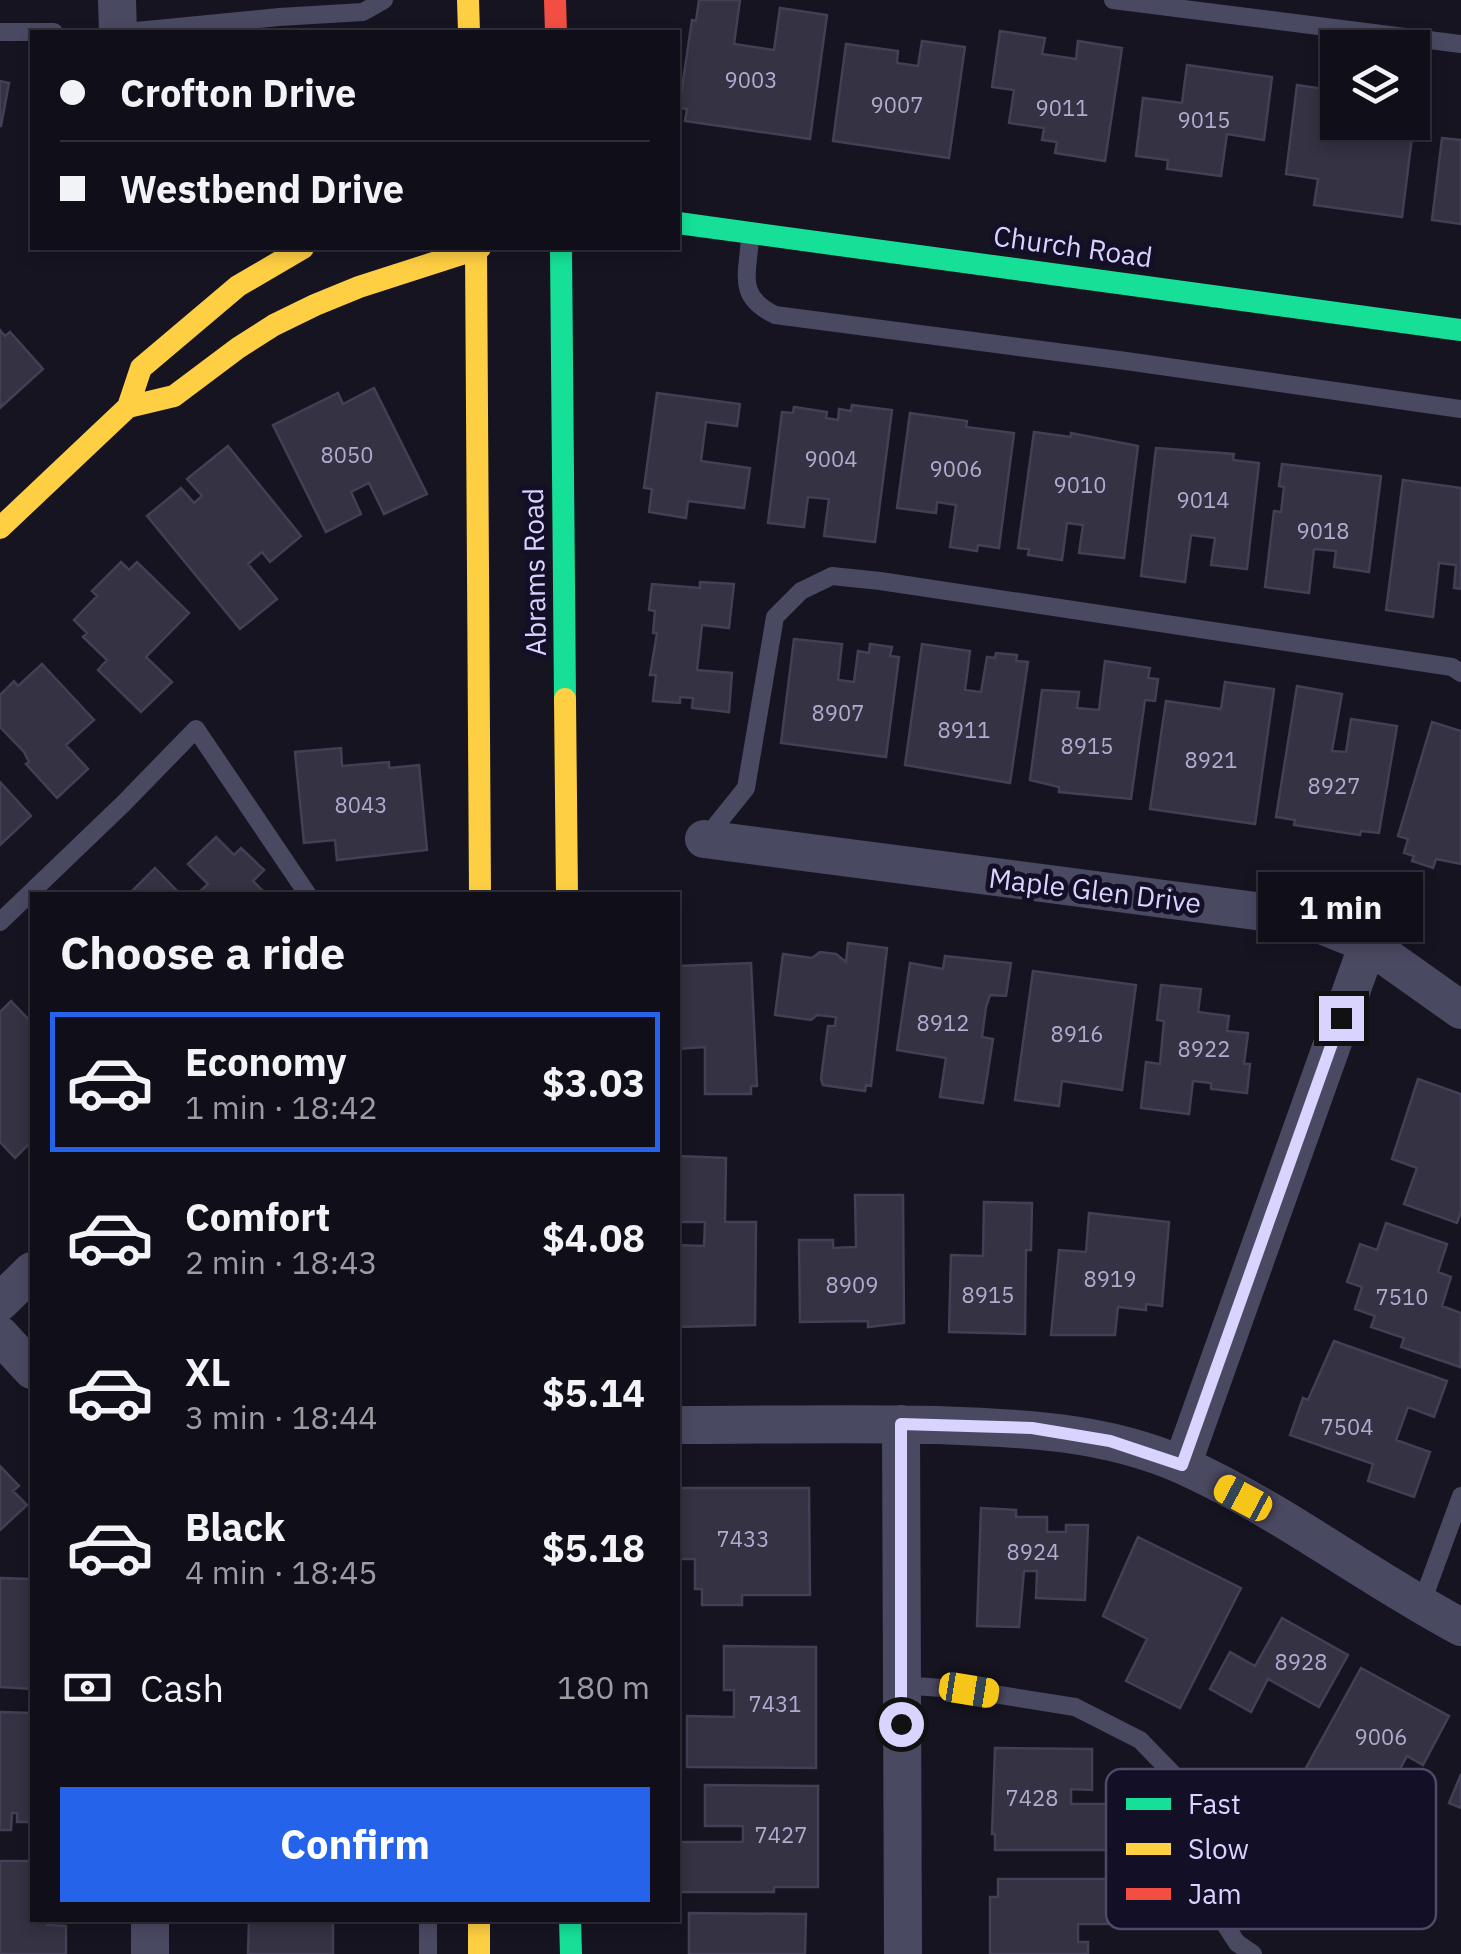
<!DOCTYPE html>
<meta charset="utf-8">
<style>
body{margin:0;font-family:"IBM Plex Sans",sans-serif;background:#191822;color:#f1f3f6;height:100vh;display:flex;flex-direction:column;font-size:38px;white-space:nowrap}
*{box-sizing:border-box;margin:0}
p{font-size:32px;color:#9c9ca2}
.icon{flex:none;width:55px;height:55px;fill:none;stroke:currentColor;stroke-width:2;stroke-linecap:round;stroke-linejoin:round}
.map{position:relative;flex:1;overflow:hidden}
.side{position:absolute;left:30px;top:892px;width:650px;height:1030px;display:flex;flex-direction:column;background:#100f19;border-radius:0px;box-shadow:0 5px 15px #0003,0 0 0 2px #302f38}
.side>*{flex:none}
.hud{position:absolute;left:30px;top:30px;width:650px;height:220px;border-radius:0px;box-shadow:0 5px 15px #0003,0 0 0 2px #302f38;display:grid;align-content:center;height:220px;padding:0 30px;background:#100f19}
.controls{position:absolute;left:1320px;top:30px;display:grid;gap:20px}
.controls a{display:grid;place-items:center;width:110px;height:110px;border-radius:0px;background:#100f19;box-shadow:0 5px 15px #0003,0 0 0 2px #302f38;font-size:50px}
.end{position:absolute;width:45px;height:45px;margin:-22px;border:12px solid #d9d4ff;background:#111;box-shadow:0 0 0 5px #111}
.from{border-radius:50%}
.bubble{position:absolute;height:70px;border-radius:0px;background:#100f19;box-shadow:0 5px 15px #0003,0 0 0 2px #302f38;font-size:32px;font-weight:700;line-height:70px;text-align:center}
.car{position:absolute;width:30px;height:60px;margin:-30px -15px;border-radius:12px;box-shadow:0 0 8px 2px #0007;background:linear-gradient(#f5c518 24%,#345 0 40%,#f5c518 0 76%,#345 0 86%,#f5c518 0)}
.hud b{display:flex;align-items:center;gap:35px;height:95px;font-size:38px}
.hud b+b{border-top:2px solid #302f38}
.hud i{width:25px;height:25px;background:#f1f3f6}
ul{padding:0;list-style:none}
li{display:flex;align-items:center;gap:30px;height:140px;margin:0 20px 15px;padding:0 10px;border:5px solid transparent;border-radius:0px}
li div{flex:1}
li b{display:block;font-size:38px}
li em{font-style:normal;font-weight:700}
li.on{border-color:#2563eb}
li>.icon{width:90px;height:90px;stroke-width:1.5}
h2{padding:0 30px;font-size:45px;line-height:120px}
.pay{display:flex;align-items:center;gap:25px;height:110px;padding:0 30px;font-size:38px}
.pay p{margin-inline-start:auto}
.cta{display:flex;gap:20px;margin-top:auto;padding:20px 30px}
.cta a{flex:1;height:115px;border-radius:0px;background:#2563eb;color:#fff;font-size:40px;font-weight:700;line-height:115px;text-align:center}
.map>svg:first-child{display:block}
</style>
<div class="map">
<svg width="1461" height="1954" viewBox="0 0 1461 1954">
<rect width="100%" height="100%" fill="#161421"/>
<path fill="#343243" stroke="#433f54" stroke-width="2.5" d="M699,0H740L734,44L774,50L780,8L827,15L810,139L685,121L687,109L679,108L692,20L696,21Z
M1000,31L1045,38L1042,54L1076,59L1078,41L1122,48L1105,161L1055,153L1057,142L1042,140L1044,128L1009,123L1014,90L992,87Z
M922,41L965,47L949,158L833,141L846,44L898,51L897,63L918,66Z
M1187,65L1272,77L1264,140L1227,134L1221,176L1167,169L1168,160L1136,156L1143,98L1182,103Z
M0,81L9,83L1,126H0Z
M1297,85L1338,91V122H1383V125L1413,129L1402,217L1314,205L1318,179L1286,174Z
M1442,138L1461,140V224L1432,220Z
M0,330L5,336L10,332L43,369L0,408Z
M374,388L427,494L384,514L369,483L351,492L361,514L326,532L273,425L338,393L343,404Z
M657,393L740,404L737,426L706,422L701,461L750,468L744,508L688,501L686,518L649,512L652,489L644,488Z
M852,405L892,410L875,542L824,536L829,499L808,497L804,527L768,523L782,412L793,413L794,407L827,412L826,418L838,420L839,409L851,411Z
M910,413L967,421L966,427L1014,433L999,548L978,545L977,551L950,547L956,505L937,502L936,513L897,508Z
M1034,432L1071,437V433L1138,446L1124,558L1079,553L1083,525L1067,523L1062,560L1028,555L1029,549L1018,548Z
M228,446L301,536L270,562L262,552L248,564L277,599L240,629L147,516L181,488L194,503L202,496L187,479Z
M1156,448L1234,454L1233,460L1259,463L1247,569L1211,565L1215,538L1191,535L1185,582L1141,576Z
M1282,464L1381,476L1369,572L1334,567L1336,551L1314,549L1309,593L1265,587L1274,511L1281,512L1284,487L1279,486Z
M1403,480L1461,488V589L1454,588L1456,565L1439,563L1433,617L1386,610Z
M121,562L129,570L137,562L189,613L146,657L172,682L141,712L98,670L107,660L83,637L87,633L74,620L97,596L92,591Z
M700,582L734,584L729,628L702,625L697,670L732,673L729,712L692,708L693,698L680,697V703L653,701L656,675H650L657,633H653L655,611L649,610L652,584L700,588Z
M794,639L842,644L838,680L854,682L858,651L869,653L870,644L892,647L890,656L899,657L886,757L781,743Z
M922,644L970,651L965,690L981,692L987,657L995,658L996,653L1017,655L1016,661L1028,662L1010,783L905,765Z
M1105,661L1150,668L1148,678L1158,679L1155,701L1145,700L1131,799L1059,792V787L1030,780L1042,690L1079,692L1077,708L1099,710Z
M42,664L94,720L66,745L88,769L57,798L26,764L29,762L24,752L0,727V695L14,681L18,686Z
M1225,682L1274,689L1255,824L1150,809L1166,701L1221,709Z
M1297,686L1342,694L1332,751L1346,752L1351,719L1397,726L1379,833L1361,831L1360,835L1294,825L1295,820L1276,817Z
M1432,722L1461,731V864L1436,859L1433,868L1412,861L1414,856L1404,853L1408,839L1398,836Z
M341,748L342,766L389,762V768L419,765L427,850L337,860L335,840L304,843L295,752Z
M0,782L31,816L0,845Z
M216,837L234,855L241,848L264,870L253,881L267,895H196L208,884L188,864Z
M155,868L181,895H128Z
M848,943L887,948L871,1086L866,1085L865,1091L823,1085L821,1079L828,1026H835L836,1017L817,1015L811,1020L775,1015L783,954L812,958L820,952L836,954L846,962Z
M945,956L1011,963L1006,996L990,995L986,1007L982,1037L993,1039L983,1103L940,1097L946,1058L897,1050L910,963L943,969Z
M751,963L757,1086H751V1094H705V1047L678,1049V966Z
M1033,971L1136,985L1122,1090L1062,1081L1059,1106L1015,1100Z
M1161,985L1201,989L1198,1012L1229,1016L1227,1031L1248,1033L1244,1064H1250L1247,1093L1211,1089V1083L1193,1081L1189,1114L1141,1108L1146,1062L1160,1064L1164,1021L1157,1020Z
M11,1001L32,1023V1141L15,1158L0,1142V1012Z
M1418,1079L1461,1094V1212L1457,1223L1404,1204L1417,1168L1392,1159Z
M678,1156L726,1158L725,1222H756L755,1325L678,1327V1245L704,1246L705,1222H678Z
M855,1195H903L904,1323L868,1327V1321L800,1322L799,1240H833V1248L856,1247Z
M984,1202L1032,1203L1031,1250H1026L1025,1334L949,1332L951,1255L983,1256Z
M1089,1213L1169,1222L1162,1306L1146,1304V1310L1118,1307L1115,1335H1051L1059,1250L1086,1252Z
M1386,1223L1447,1244L1438,1272L1451,1277L1442,1306L1461,1313L1460,1367L1401,1347L1404,1338L1371,1327L1375,1316L1355,1309L1362,1287L1347,1282L1360,1244L1377,1250Z
M1334,1341L1447,1381L1434,1417L1408,1407L1396,1440L1430,1452L1414,1497L1368,1481L1373,1464L1290,1435L1303,1398L1308,1400Z
M0,1466L19,1486L13,1491L27,1505L0,1530Z
M678,1488H809L810,1595H742V1605H702V1589H695V1559H678Z
M981,1508L1016,1510V1517H1047V1532H1066V1525H1088L1085,1600L1036,1598L1037,1571H1024L1019,1627L977,1626Z
M1138,1537L1241,1588L1180,1708L1126,1681L1147,1639L1103,1616Z
M0,1578L32,1579V1689L0,1687Z
M1282,1618L1348,1655L1319,1707L1268,1679L1251,1712L1210,1689L1230,1652L1255,1666Z
M724,1646L816,1647V1768L687,1767V1716L734,1717V1690H724Z
M1361,1668L1449,1716L1423,1765L1407,1756L1386,1795L1354,1777L1342,1799L1301,1777Z
M0,1712L32,1713V1822H17V1813H12L11,1830H0Z
M995,1748L1092,1749V1790L1071,1789V1804H1122V1850H995V1834H992Z
M1461,1774V1808L1449,1803Z
M705,1785L818,1786V1887H774V1892H679L680,1842H743V1826H705Z
M0,1861H32V1920H47V1925L66,1926V1954H0Z
M998,1879H1121L1120,1924H1078V1942H1088V1954H990V1897H998Z
M689,1913L806,1914L805,1954H689Z
M249,1920H333V1954H248Z"/>
<g fill="none" stroke-linecap="round" stroke-linejoin="round">
<path stroke="#4a4962" stroke-width="18" d="M1113,0L1461,44
M0,32H54
M126,32L279,17L363,12L384,0
M750,237C748,275 736,296 775,315L1126,361L1461,409
M705,839L746,788L775,617L801,591L832,576L880,581L1452,667L1461,673
M0,922L123,804L196,729L308,895
M1421,1605L1461,1496
M901,1685L969,1690L1075,1707L1140,1740L1176,1777L1197,1831L1219,1915L1237,1943L1253,1954
M428,1920V1954"/>
<path stroke="#4a4962" stroke-width="38" d="M117,0L118,32
M704,839L1279,914L1316,923L1368,944L1461,1010
M0,1302L32,1271
M0,1335L32,1370
M901,1424L903,1954
M678,1425C764,1425 851,1423 937,1425C1021,1428 1106,1431 1184,1466C1281,1510 1367,1577 1461,1627
M1182,1465L1368,944
M150,1920V1954"/>
<path stroke="#16e098" stroke-width="22" d="M678,223L1461,330
M561,248L565,699
M570,1920L571,1954"/>
<path stroke="#ffcf43" stroke-width="22" d="M468,0L469,32
M476,248L480,895
M128,407L174,396L238,348L274,325L315,305L359,287L480,248
M0,528L128,407L141,368L238,286L303,248
M565,699L567,895
M479,1920V1954"/>
<path stroke="#f24e42" stroke-width="22" d="M555,0L556,32"/>
</g>
<g fill="none" stroke-linecap="round" stroke-linejoin="round">
<path stroke="#d9d4ff" stroke-width="12" d="M901,1724V1424L1032,1428L1110,1441L1182,1465L1341,1018"/>
</g>
<g text-anchor="middle" dominant-baseline="central" stroke-width="10" stroke-linejoin="round" paint-order="stroke">
<g font-size="22" fill="#b0acd0">
<text x="751" y="79">9003</text>
<text x="897" y="104">9007</text>
<text x="1062" y="107">9011</text>
<text x="1204" y="119">9015</text>
<text x="347" y="454">8050</text>
<text x="831" y="458">9004</text>
<text x="956" y="468">9006</text>
<text x="1080" y="484">9010</text>
<text x="1203" y="499">9014</text>
<text x="1323" y="530">9018</text>
<text x="838" y="712">8907</text>
<text x="964" y="729">8911</text>
<text x="1087" y="745">8915</text>
<text x="1211" y="759">8921</text>
<text x="1334" y="785">8927</text>
<text x="361" y="804">8043</text>
<text x="943" y="1022">8912</text>
<text x="1077" y="1033">8916</text>
<text x="1204" y="1048">8922</text>
<text x="1110" y="1278">8919</text>
<text x="852" y="1284">8909</text>
<text x="988" y="1294">8915</text>
<text x="1402" y="1296">7510</text>
<text x="1347" y="1426">7504</text>
<text x="743" y="1538">7433</text>
<text x="1033" y="1551">8924</text>
<text x="1301" y="1661">8928</text>
<text x="775" y="1703">7431</text>
<text x="1381" y="1736">9006</text>
<text x="1032" y="1797">7428</text>
<text x="781" y="1834">7427</text>
</g>
<g font-size="28" fill="#d9d4ff" stroke="#130f26">
<text transform="translate(1073 246) rotate(8)">Church Road</text>
<text transform="translate(534 572) rotate(-91)">Abrams Road</text>
<text transform="translate(1095 890) rotate(7)">Maple Glen Drive</text>
</g>
</g>
<rect x="1106" y="1769" width="330" height="160" rx="15" fill="#130f26" stroke="#4e4a67" stroke-width="2.5"/>
<rect x="1126" y="1798" width="45" height="12" fill="#16e098"/>
<rect x="1126" y="1843" width="45" height="12" fill="#ffcf43"/>
<rect x="1126" y="1888" width="45" height="12" fill="#f24e42"/>
<g font-size="28" fill="#d9d4ff">
<text x="1188" y="1814">Fast</text>
<text x="1188" y="1859">Slow</text>
<text x="1188" y="1904">Jam</text>
</g>
</svg>
<div class="controls">
<a><svg class="icon" aria-label="layers" viewBox="0 0 24 24"><path d="M12 4l9 5-9 5-9-5zM3 14l9 5 9-5"/></svg></a>
</div>
<i class="end from" style="left:901px;top:1724px"></i>
<i class="end" style="left:1341px;top:1018px"></i>
<div class="bubble" style="left:1258px;top:872px;width:165px">1 min</div>
<i class="car" style="left:1243px;top:1498px;rotate:298deg"></i>
<i class="car" style="left:969px;top:1690px;rotate:99deg"></i>
<div class="hud">
<b><i class="from"></i>Crofton Drive</b>
<b><i></i>Westbend Drive</b>
</div>
<section class="side">
<h2>Choose a ride</h2>
<ul>
<li class="on"><svg class="icon" aria-label="car" viewBox="0 0 24 24"><path d="M5 17H2v-5l4-1 3-4h7l3 4 3 1v5h-3M9 17h6M6 11h13"/><circle cx="7" cy="17" r="2"/><circle cx="17" cy="17" r="2"/></svg><div><b>Economy</b><p>1 min · 18:42</p></div><em>$3.03</em></li>
<li><svg class="icon" aria-label="car" viewBox="0 0 24 24"><path d="M5 17H2v-5l4-1 3-4h7l3 4 3 1v5h-3M9 17h6M6 11h13"/><circle cx="7" cy="17" r="2"/><circle cx="17" cy="17" r="2"/></svg><div><b>Comfort</b><p>2 min · 18:43</p></div><em>$4.08</em></li>
<li><svg class="icon" aria-label="car" viewBox="0 0 24 24"><path d="M5 17H2v-5l4-1 3-4h7l3 4 3 1v5h-3M9 17h6M6 11h13"/><circle cx="7" cy="17" r="2"/><circle cx="17" cy="17" r="2"/></svg><div><b>XL</b><p>3 min · 18:44</p></div><em>$5.14</em></li>
<li><svg class="icon" aria-label="car" viewBox="0 0 24 24"><path d="M5 17H2v-5l4-1 3-4h7l3 4 3 1v5h-3M9 17h6M6 11h13"/><circle cx="7" cy="17" r="2"/><circle cx="17" cy="17" r="2"/></svg><div><b>Black</b><p>4 min · 18:45</p></div><em>$5.18</em></li>
</ul>
<div class="pay"><svg class="icon" aria-label="cash" viewBox="0 0 24 24"><path d="M3 7h18v10H3z"/><circle cx="12" cy="12" r="2"/></svg>Cash<p>180 m</p></div>
<div class="cta"><a>Confirm</a></div>
</section>
</div>
